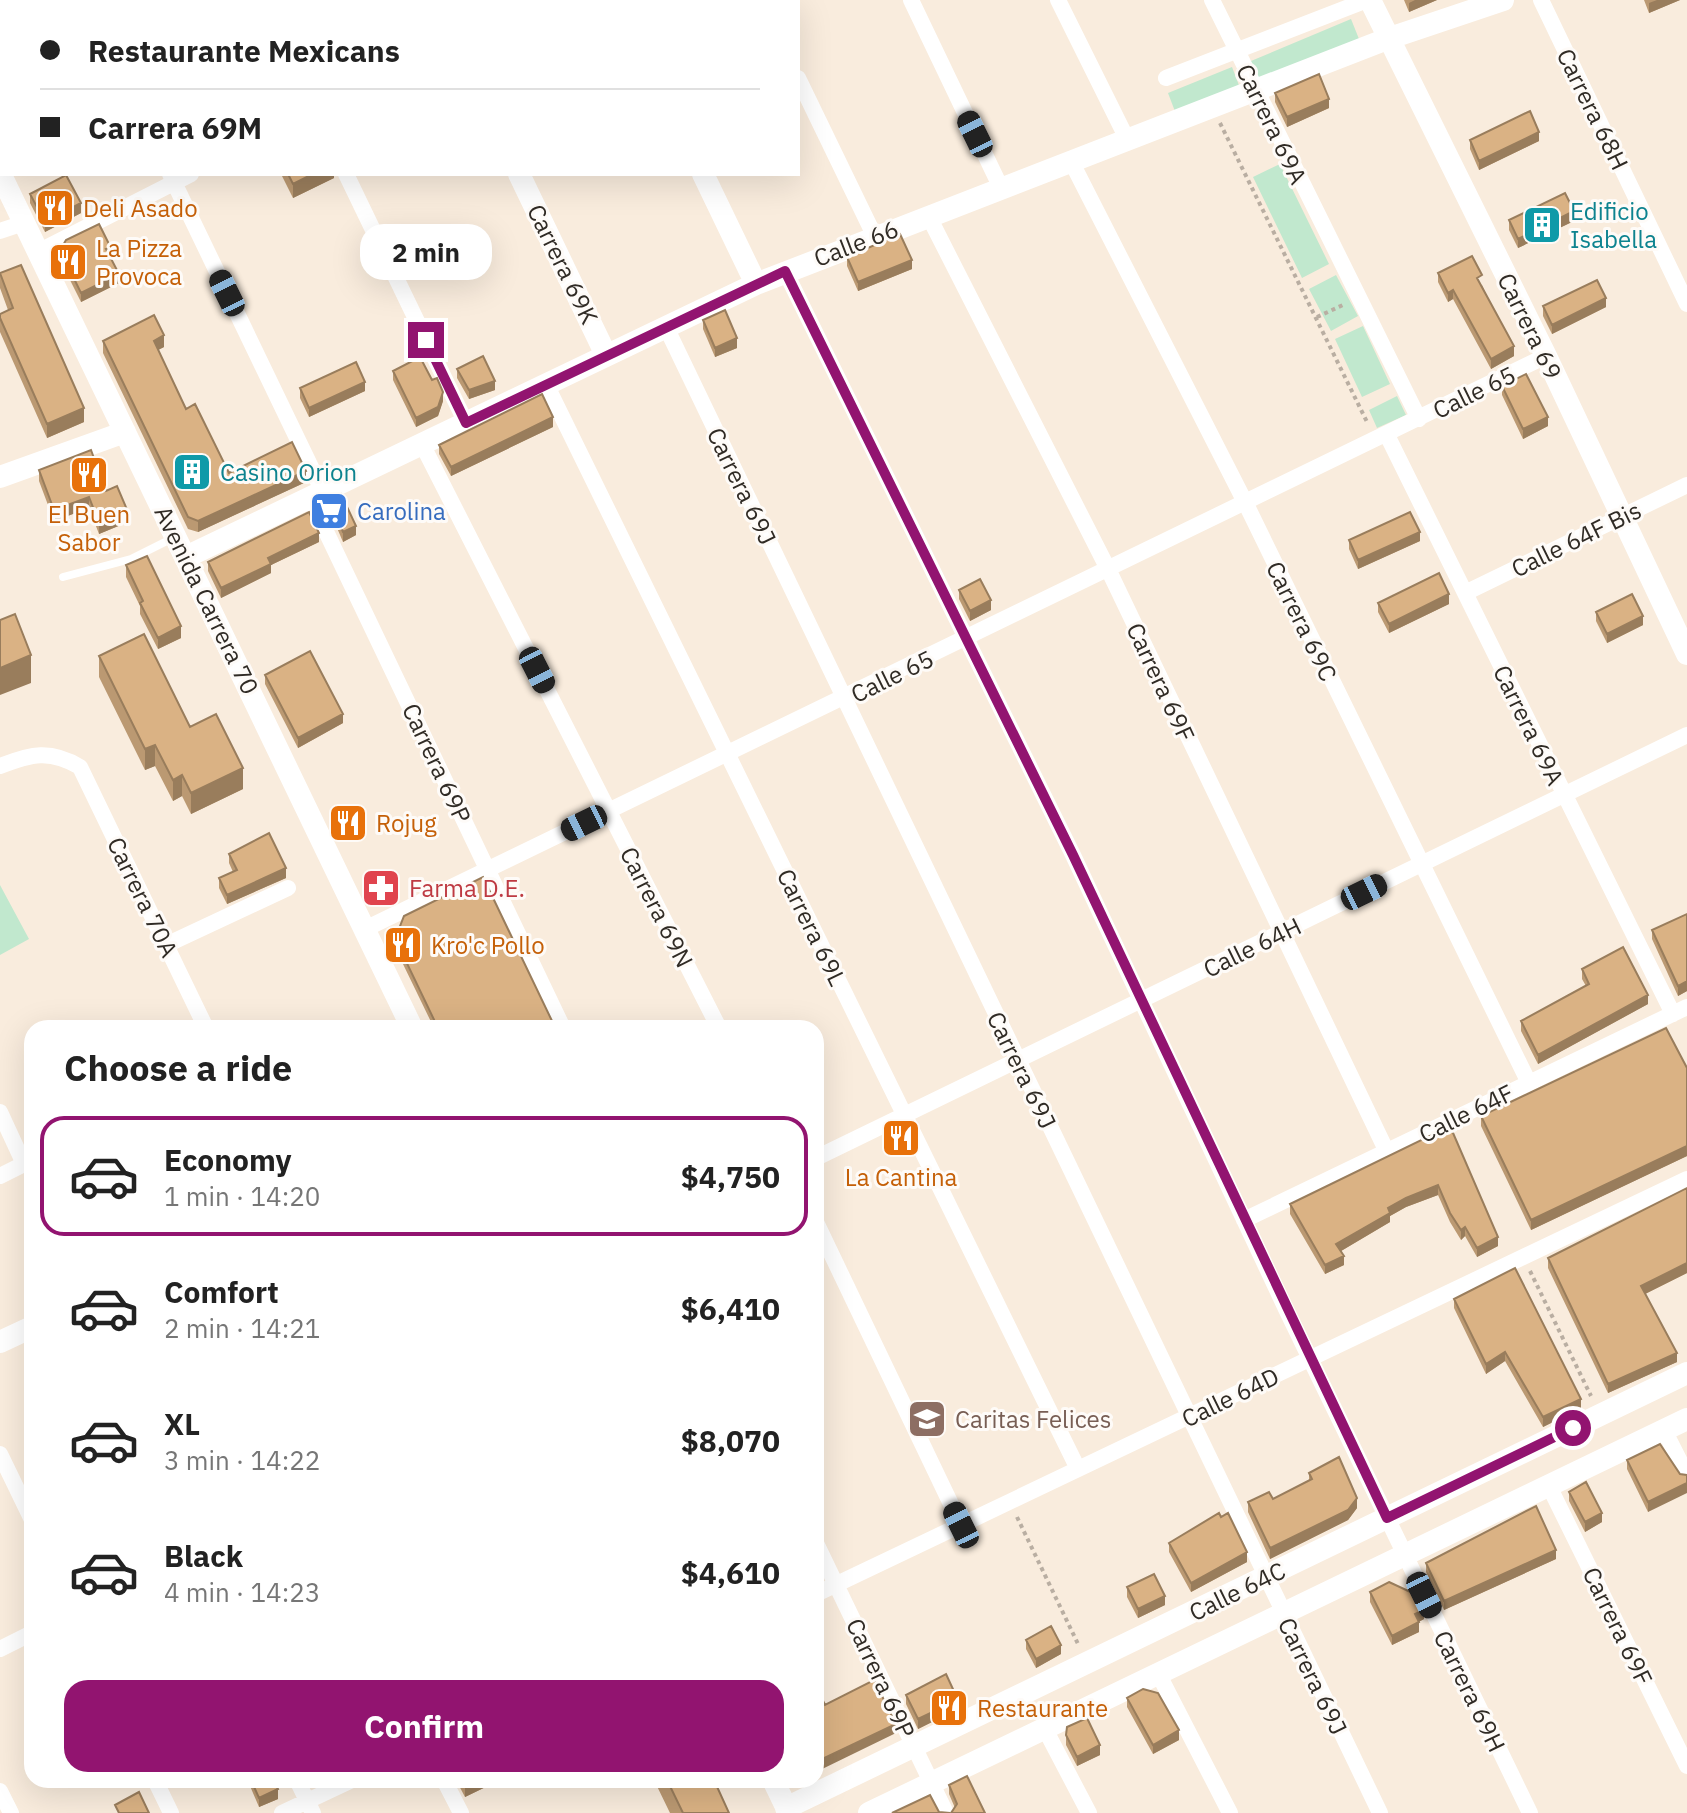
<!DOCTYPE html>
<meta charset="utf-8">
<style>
body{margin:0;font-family:"IBM Plex Sans",sans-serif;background:#f2f2f2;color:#222;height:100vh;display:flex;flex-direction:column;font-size:30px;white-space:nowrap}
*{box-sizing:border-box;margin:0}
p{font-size:26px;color:#767676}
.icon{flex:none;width:44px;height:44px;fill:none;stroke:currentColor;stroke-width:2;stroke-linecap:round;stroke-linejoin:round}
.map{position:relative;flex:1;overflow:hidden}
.sheet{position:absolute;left:24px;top:1020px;width:800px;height:768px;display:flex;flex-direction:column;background:#fff;border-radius:24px;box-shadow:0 8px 32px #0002}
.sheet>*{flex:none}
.banner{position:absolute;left:0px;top:0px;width:800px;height:176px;box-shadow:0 8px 32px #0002;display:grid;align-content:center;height:176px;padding:0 40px;background:#fff}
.end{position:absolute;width:36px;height:36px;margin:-18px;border:10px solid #921470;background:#fff;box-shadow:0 0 0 4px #fff}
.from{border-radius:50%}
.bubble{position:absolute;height:56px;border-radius:24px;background:#fff;box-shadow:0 8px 32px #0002;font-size:26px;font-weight:700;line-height:56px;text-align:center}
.car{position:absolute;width:24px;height:48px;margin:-24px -12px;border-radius:10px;box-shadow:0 0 6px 2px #0007;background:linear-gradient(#222 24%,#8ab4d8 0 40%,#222 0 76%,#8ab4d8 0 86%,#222 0)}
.banner b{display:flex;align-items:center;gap:28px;height:76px;font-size:30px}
.banner b+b{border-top:2px solid #e0e0e0}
.banner i{width:20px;height:20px;background:#222}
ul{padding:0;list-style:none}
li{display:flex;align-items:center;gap:24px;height:120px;margin:0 16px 12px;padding:0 24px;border:4px solid transparent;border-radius:24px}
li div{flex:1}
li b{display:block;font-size:30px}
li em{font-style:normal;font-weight:700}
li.selected{border-color:#921470}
li>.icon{width:72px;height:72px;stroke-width:1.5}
h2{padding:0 40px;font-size:36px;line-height:96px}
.cta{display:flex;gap:16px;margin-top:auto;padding:16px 40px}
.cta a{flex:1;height:92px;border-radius:24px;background:#921470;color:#fff;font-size:32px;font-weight:700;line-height:92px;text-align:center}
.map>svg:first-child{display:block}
</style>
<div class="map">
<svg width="1687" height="1813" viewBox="0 0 1687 1813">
<rect width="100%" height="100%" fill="#f9ecdd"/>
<path fill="#c1e8ce" d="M1351,19L1359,39L1259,82L1251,61Z
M1232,67L1240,88L1176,114L1168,93Z
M1280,164L1329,264L1302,278L1253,177Z
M1336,275L1358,316L1331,331L1309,289Z
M1363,326L1390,384L1362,397L1335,339Z
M1397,396L1406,415L1377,428L1369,410Z
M0,885L29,939L0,955Z"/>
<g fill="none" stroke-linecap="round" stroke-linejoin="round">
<path stroke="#b9aea2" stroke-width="4" stroke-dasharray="4 4" stroke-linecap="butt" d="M1220,123L1368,424
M1317,317L1345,304
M1530,1271L1591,1396
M1017,1517L1079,1646"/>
<path stroke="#fff" stroke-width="8" d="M63,577L131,559L175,537"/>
<path stroke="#fff" stroke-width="16" d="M90,0L91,2
M262,0L263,2
M760,0L761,2
M911,0L1001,188
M1058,0L1127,139
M1212,0L1419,419
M1541,0L1687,304
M551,2L555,0
M798,78L874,235
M1166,78L1367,0
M1071,161L1246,504L1529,1083
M170,174L323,492
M346,174L466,423
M928,215L1109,571L1387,1152
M0,231L24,223
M38,252L191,174
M785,271L1073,855L1286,1309L1530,1813
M666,327L1380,1813
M546,384L1078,1469
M1387,435L1673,1014
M422,444L719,1028
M310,498L563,1028
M1465,593L1687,485
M0,766C31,754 50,749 80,767L206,1028
M365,929L1546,356
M166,945L288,888
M0,1112L24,1164
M816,1158L1687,735
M0,1176L32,1160
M1244,1220L1687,1007
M816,1222L961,1525
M1664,1430L1687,1475
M0,1454L32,1520
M1549,1486L1687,1766
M816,1543L946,1813
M816,1594L1687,1179
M0,1649L32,1633
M1159,1675L1230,1813
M1045,1729L1089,1813
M155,1780L171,1813
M297,1780L313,1813
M444,1780L461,1813
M0,1791L11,1813
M282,1813L352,1780"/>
<path stroke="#fff" stroke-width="22" d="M434,0L435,2
M621,0L622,2
M1370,0L1546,356L1687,654
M0,173L412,1028
M519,174L606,355
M703,174L756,284
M0,477L125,432
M186,557L756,284L1387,39L1503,0
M0,1342L32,1327
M773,1780L789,1813
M786,1808L1687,1373
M869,1813L1687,1419"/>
</g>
<path fill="#bb9972" d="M1404,0H1437L1409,12Z
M1644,0H1680L1649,13Z
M1275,93L1329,108L1287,127L1275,102Z
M1470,140L1539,141L1479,170L1470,149Z
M281,174H334V178L293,198Z
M30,194L81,213L45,232L30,203Z
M1509,220L1574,221L1518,248L1509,230Z
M62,247L111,257L119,283L81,302L62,264Z
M847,257L912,269L858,291L847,266Z
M0,273L84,422L47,438L0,332V314L8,310L0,288Z
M1438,273L1482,285L1514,356L1491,369L1453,299L1448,302L1438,282Z
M1543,306L1606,307L1552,334L1543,316Z
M703,320L737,348L715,357L703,329Z
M103,341L164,347L158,350L186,409L229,473L306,482L198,532L188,529L103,353Z
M457,369L495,390L469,399L457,378Z
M393,371L432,380L443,401L438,416L416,427L393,380Z
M1502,386L1548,426L1523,439L1502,395Z
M300,388L365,391L309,417L300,398Z
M553,427L451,476L439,454V445Z
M39,470L106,491L128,522L99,534L89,508L54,521L39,481Z
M329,499L356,535L343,542L329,509Z
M1349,540L1420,541L1358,569L1349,549Z
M319,542L271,565V573L221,598L208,571V562Z
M126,565L181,638L158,649L140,614V606L126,577Z
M959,590L991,610L970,621L959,599Z
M1378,603L1449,604L1389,633L1378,612Z
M1596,612L1643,625L1607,643L1596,621Z
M99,656L190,727L243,789L191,814L182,796L173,801L155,766L145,770L99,677Z
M265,675L343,723L298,748L265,684Z
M229,854L286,878L227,904L219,888V878L233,872L229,863Z
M1687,914V991L1678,996L1652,939V930Z
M397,934L553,1023L561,1028H434L402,962V953L397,944Z
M1582,969L1648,1004L1538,1064L1521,1031V1021L1586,986L1582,979Z
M1687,1068V1156L1531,1230L1481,1126V1116Z
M1450,1126L1498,1246L1477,1257L1465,1236L1461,1240L1450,1222L1438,1195L1406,1207L1390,1216V1222L1341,1251L1344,1265L1325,1274L1290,1214V1204Z
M1687,1188V1273L1645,1294L1677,1362L1608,1393L1548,1268V1258Z
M1454,1299L1581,1408L1543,1427L1505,1361L1486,1374L1454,1308Z
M1627,1460L1680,1474L1648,1512L1627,1469Z
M1309,1473L1357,1508L1348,1520L1270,1559L1248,1512V1502L1273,1499L1309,1480Z
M1569,1492L1602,1522L1585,1532L1569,1501Z
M1169,1543L1247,1562L1191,1592L1169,1552Z
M1556,1559L1444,1610L1426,1572V1563Z
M1127,1587L1165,1605L1138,1618L1127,1597Z
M1370,1592L1424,1619L1418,1622L1419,1632L1392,1645L1370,1602Z
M1026,1640L1061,1654L1036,1668L1026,1649Z
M906,1695L958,1709L918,1729L906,1704Z
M1127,1698L1179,1740L1153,1754L1127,1707Z
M1066,1735L1100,1755L1077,1766L1066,1745Z
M250,1780H273L278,1799L259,1807L250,1786Z
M456,1780H500L465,1797Z
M654,1780H714L729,1813H670Z
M949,1785L985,1813L955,1808L949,1794Z"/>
<path fill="#997d5c" d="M1415,0H1437L1409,12V3Z
M1657,0H1680L1649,13V3Z
M1329,99V108L1287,127V117Z
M1539,132V141L1479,170V161Z
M313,174H334V178L293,198V184Z
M81,203V213L45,232V222Z
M1574,211V221L1518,248V239Z
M912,260V269L858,291V282Z
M119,274V283L81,302V293Z
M1453,290V299L1448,302V293Z
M1606,298V307L1552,334V325Z
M164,335V347L154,352V341Z
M737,338V348L715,357V348Z
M1514,346V356L1491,369V359Z
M495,381V390L469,399V390Z
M365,382V391L309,417V408Z
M443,392V401L438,416L416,427V418Z
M84,408V422L47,438V424Z
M553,417V427L451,476V467Z
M1548,417V426L1523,439V429Z
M306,471V482L198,532V521Z
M89,497V508L54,521V510Z
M128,512V522L99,534V523Z
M356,526V535L343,542V532Z
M1420,532V541L1358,569V560Z
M319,533V542L271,565V573L221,598V588L268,558Z
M1449,594V604L1389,633V624Z
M991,600V610L970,621V611Z
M1643,616V625L1607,643V634Z
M181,626V638L158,649V638Z
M31,655V683L0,695V668Z
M343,714V723L298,748V738Z
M155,745V766L145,770V749Z
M243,768V789L191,814V793Z
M182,775V796L173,801V780Z
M286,868V878L227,904V895Z
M1687,981V991L1678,996V986Z
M1648,995V1004L1538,1064V1055Z
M1687,1146V1156L1531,1230V1220Z
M1438,1185V1195L1406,1207L1390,1216V1222L1336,1254V1244L1388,1208L1406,1198Z
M1465,1227V1236L1461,1240V1230Z
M1498,1237V1246L1477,1257V1248Z
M1344,1256V1265L1325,1274V1265Z
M1687,1263V1273L1641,1296V1286Z
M1505,1352V1361L1486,1374V1364Z
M1677,1353V1362L1608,1393V1384Z
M1581,1399V1408L1543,1427V1417Z
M1687,1483V1493L1648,1512V1502Z
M1357,1498V1508L1348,1520L1270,1559V1548Z
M1602,1513V1522L1585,1532V1522Z
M1556,1550V1559L1444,1610V1601Z
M1247,1552V1562L1191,1592V1583Z
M1165,1596V1605L1138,1618V1609Z
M1424,1610V1619L1415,1624V1614Z
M1419,1622V1632L1392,1645V1636Z
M1061,1645V1654L1036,1668V1659Z
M958,1700V1709L918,1729V1719Z
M896,1724V1733L816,1772V1762Z
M1179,1730V1740L1153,1754V1745Z
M1100,1745V1755L1077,1766V1757Z
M472,1780H500L465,1797V1783Z
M278,1789V1799L259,1807V1798Z"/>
<path fill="#dab284" stroke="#997d5c" stroke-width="2" d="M450,0H486L487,2H450Z
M566,0H600L601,2H562Z
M1319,74L1329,99L1287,117L1275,93Z
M1530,111L1539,132L1479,161L1470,140Z
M288,174H313L293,184Z
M66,175L81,203L45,222L30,194Z
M1565,193L1574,211L1518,239L1509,220Z
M99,224L111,248L106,249L119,274L81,293L62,254V247L66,240Z
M900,234L912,260L858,282L847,257Z
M1472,256L1482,275L1477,278L1514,346L1491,359L1453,290L1448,293L1438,273Z
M21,265L84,408L47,424L0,318V314L13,308L0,273Z
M1597,280L1606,298L1552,325L1543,306Z
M725,310L737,338L715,348L703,320Z
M154,315L164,335L154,341L186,409L195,404L229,473L292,442L306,471L198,521L188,517L103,341Z
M483,356L495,381L469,390L457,369Z
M420,357L432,380L437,378L443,392L438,407L416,418L393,371Z
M356,362L365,382L309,408L300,388Z
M1526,374L1548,417L1523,429L1502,386Z
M542,394L553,417L451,467L439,445Z
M91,450L106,491L117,486L128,512L99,523L89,497L54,510L39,470Z
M341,494L356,526L343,532L329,499Z
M309,512L319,533L268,558L271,564L221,588L208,562Z
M1410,512L1420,532L1358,560L1349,540Z
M147,556L181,626L158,638L140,603L143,601L126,565Z
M1439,573L1449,594L1389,624L1378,603Z
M980,579L991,600L970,611L959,590Z
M1632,594L1643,616L1607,634L1596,612Z
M15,614L31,655L0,668V620Z
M144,634L190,727L216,714L243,768L191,793L182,775L173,780L155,745L145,749L99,656Z
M310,651L343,714L298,738L265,675Z
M269,833L286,868L227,895L219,878L237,870L229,854Z
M483,877L553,1023L561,1028H438L402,953L406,951L397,934L404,916Z
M1687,914V981L1678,986L1652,930Z
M1623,947L1648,995L1538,1055L1521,1021L1589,984L1582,969Z
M1666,1028L1687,1068V1146L1531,1220L1481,1116Z
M1450,1126L1498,1237L1477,1248L1465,1227L1461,1230L1450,1213L1438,1185L1406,1198L1388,1208L1390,1213L1336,1244L1344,1256L1325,1265L1290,1204Z
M1687,1188V1263L1641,1286L1677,1353L1608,1384L1548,1258Z
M1515,1268L1581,1399L1543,1417L1505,1352L1486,1364L1454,1299Z
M1660,1444L1680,1474L1687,1475V1483L1648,1502L1627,1460Z
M1339,1457L1357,1498L1348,1510L1270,1548L1248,1502L1269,1492L1273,1499L1312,1479L1309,1473Z
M1586,1482L1602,1513L1585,1522L1569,1492Z
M1536,1506L1556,1550L1444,1601L1426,1563Z
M1219,1513L1221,1517L1228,1513L1247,1552L1191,1583L1169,1543Z
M1154,1574L1165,1596L1138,1609L1127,1587Z
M1389,1582L1417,1595L1424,1610L1415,1614L1419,1622L1392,1636L1370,1592Z
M1051,1626L1061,1645L1036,1659L1026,1640Z
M946,1674L958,1700L918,1719L906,1695Z
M874,1680L896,1724L816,1762V1686L825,1705Z
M1143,1689L1158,1693L1179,1730L1153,1745L1127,1698Z
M1087,1718L1100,1745L1077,1757L1066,1735L1067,1727Z
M967,1776L985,1813H951L957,1804L949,1785Z
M251,1780H273L278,1789L259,1798Z
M667,1780H714L729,1813H683Z
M139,1792L149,1813H119L115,1805Z
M930,1795L939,1812L950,1813H892Z"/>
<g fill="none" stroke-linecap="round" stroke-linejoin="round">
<path stroke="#921470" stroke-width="10" d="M426,340L466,423L785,271L1073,855L1387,1518L1573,1428"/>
</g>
<defs>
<symbol id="restaurant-square" viewBox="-11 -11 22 22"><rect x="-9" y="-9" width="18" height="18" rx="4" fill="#e8710a" stroke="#fefbf8"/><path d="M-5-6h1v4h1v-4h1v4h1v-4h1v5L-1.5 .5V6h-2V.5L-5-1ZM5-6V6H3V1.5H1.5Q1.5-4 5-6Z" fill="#fff"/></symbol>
<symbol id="building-square" viewBox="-11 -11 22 22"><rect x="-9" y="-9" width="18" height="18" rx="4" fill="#0f9aa8" stroke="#fefbf8"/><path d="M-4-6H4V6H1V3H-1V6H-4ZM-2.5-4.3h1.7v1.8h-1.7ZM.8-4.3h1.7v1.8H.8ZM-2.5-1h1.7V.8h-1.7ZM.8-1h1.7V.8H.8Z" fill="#fff"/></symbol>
<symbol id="supermarket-square" viewBox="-11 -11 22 22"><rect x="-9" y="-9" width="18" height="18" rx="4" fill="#3f7fe0" stroke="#fefbf8"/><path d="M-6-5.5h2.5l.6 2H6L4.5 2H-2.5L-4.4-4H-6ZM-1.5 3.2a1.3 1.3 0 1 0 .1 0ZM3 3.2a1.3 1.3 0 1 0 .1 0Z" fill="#fff"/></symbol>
<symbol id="pharmacy-square" viewBox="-11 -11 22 22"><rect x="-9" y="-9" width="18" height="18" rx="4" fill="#e0444e" stroke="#fefbf8"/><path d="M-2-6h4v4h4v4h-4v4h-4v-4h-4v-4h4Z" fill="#fff"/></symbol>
<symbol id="school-square" viewBox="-11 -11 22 22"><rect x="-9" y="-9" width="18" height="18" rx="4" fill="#8d6e63" stroke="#fefbf8"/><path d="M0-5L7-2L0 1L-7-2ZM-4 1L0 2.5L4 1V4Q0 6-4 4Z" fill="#fff"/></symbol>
</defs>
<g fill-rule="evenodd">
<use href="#restaurant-square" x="33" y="186" width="44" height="44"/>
<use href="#building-square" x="1520" y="203" width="44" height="44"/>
<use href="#restaurant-square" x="46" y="240" width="44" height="44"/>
<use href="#building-square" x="170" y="450" width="44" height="44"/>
<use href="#restaurant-square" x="67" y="453" width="44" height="44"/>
<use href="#supermarket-square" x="307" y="489" width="44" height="44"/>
<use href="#restaurant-square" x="326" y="801" width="44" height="44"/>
<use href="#pharmacy-square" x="359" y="866" width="44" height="44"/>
<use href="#restaurant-square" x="381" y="923" width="44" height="44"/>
<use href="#restaurant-square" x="879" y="1116" width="44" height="44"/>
<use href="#school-square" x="905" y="1397" width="44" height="44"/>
<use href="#restaurant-square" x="927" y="1686" width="44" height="44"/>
</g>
<g text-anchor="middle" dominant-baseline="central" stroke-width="6" stroke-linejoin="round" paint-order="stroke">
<g font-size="24" fill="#302b25" stroke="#fefbf8">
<text transform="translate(1593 109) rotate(64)">Carrera 68H</text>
<text transform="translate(1272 124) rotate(64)">Carrera 69A</text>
<text transform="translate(856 243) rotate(-21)">Calle 66</text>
<text transform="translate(563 264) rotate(64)">Carrera 69K</text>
<text transform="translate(1530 326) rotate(64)">Carrera 69</text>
<text transform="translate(1474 392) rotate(-26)">Calle 65</text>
<text transform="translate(742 486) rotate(64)">Carrera 69J</text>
<text transform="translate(1576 539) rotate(-26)">Calle 64F Bis</text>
<text transform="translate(207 600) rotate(64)">Avenida Carrera 70</text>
<text transform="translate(1302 621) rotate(64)">Carrera 69C</text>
<text transform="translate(892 676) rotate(-26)">Calle 65</text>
<text transform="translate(1161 682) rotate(65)">Carrera 69F</text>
<text transform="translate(1529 725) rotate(64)">Carrera 69A</text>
<text transform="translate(437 763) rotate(65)">Carrera 69P</text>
<text transform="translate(143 897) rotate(64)">Carrera 70A</text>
<text transform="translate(657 907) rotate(63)">Carrera 69N</text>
<text transform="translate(812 927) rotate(64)">Carrera 69L</text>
<text transform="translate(1252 947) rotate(-26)">Calle 64H</text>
<text transform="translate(1022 1070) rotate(64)">Carrera 69J</text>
<text transform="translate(1466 1113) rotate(-26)">Calle 64F</text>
<text transform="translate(1230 1397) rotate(-26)">Calle 64D</text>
<text transform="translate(1237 1591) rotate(-26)">Calle 64C</text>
<text transform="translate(1618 1626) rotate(64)">Carrera 69F</text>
<text transform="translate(1313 1676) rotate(64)">Carrera 69J</text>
<text transform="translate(881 1678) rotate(65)">Carrera 69P</text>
<text transform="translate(1470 1691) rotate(64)">Carrera 69H</text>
</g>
<g font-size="24" fill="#c56008" stroke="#fefbf8" text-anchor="start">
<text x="83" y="208">Deli Asado</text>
<text x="96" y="248">La Pizza<tspan x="96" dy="28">Provoca</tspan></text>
<text x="89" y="514" text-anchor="middle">El Buen<tspan x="89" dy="28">Sabor</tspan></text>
<text x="376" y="823">Rojug</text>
<text x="431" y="945">Kro'c Pollo</text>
<text x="901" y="1177" text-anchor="middle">La Cantina</text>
<text x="977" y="1708">Restaurante</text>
</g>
<g font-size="24" fill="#0d838f" stroke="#fefbf8" text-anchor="start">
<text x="1570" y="211">Edificio<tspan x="1570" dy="28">Isabella</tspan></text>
<text x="220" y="472">Casino Orion</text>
</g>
<g font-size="24" fill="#366cbe" stroke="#fefbf8" text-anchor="start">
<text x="357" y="511">Carolina</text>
</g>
<g font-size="24" fill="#be3a42" stroke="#fefbf8" text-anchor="start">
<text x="409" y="888">Farma D.E.</text>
</g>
<g font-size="24" fill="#785e54" stroke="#fefbf8" text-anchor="start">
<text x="955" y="1419">Caritas Felices</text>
</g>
</g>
</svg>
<i class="end from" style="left:1573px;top:1428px"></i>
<i class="end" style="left:426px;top:340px"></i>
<div class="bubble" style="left:360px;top:224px;width:132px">2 min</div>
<i class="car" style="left:975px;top:134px;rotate:334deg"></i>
<i class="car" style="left:227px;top:293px;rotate:334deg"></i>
<i class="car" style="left:537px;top:670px;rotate:153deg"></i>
<i class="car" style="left:584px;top:823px;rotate:244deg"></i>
<i class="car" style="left:1364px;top:892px;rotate:64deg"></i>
<i class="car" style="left:961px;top:1525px;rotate:334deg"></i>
<i class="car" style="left:1424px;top:1595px;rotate:154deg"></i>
<div class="banner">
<b><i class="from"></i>Restaurante Mexicans</b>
<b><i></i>Carrera 69M</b>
</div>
<section class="sheet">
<h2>Choose a ride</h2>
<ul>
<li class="selected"><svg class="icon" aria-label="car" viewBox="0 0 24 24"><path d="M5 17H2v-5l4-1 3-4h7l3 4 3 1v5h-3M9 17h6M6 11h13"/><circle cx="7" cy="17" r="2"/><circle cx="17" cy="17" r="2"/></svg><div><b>Economy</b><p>1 min · 14:20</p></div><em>$4,750</em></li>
<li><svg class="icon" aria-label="car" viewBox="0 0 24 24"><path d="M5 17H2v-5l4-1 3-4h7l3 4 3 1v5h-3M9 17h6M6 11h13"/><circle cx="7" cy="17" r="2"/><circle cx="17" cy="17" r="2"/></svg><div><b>Comfort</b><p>2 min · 14:21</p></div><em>$6,410</em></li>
<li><svg class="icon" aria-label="car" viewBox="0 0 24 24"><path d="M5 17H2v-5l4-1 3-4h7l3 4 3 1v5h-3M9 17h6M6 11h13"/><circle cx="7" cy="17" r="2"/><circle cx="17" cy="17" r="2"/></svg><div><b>XL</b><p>3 min · 14:22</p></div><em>$8,070</em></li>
<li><svg class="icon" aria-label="car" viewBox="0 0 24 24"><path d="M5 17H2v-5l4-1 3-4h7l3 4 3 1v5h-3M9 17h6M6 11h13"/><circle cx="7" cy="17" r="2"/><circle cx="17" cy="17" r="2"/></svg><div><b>Black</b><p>4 min · 14:23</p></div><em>$4,610</em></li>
</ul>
<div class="cta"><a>Confirm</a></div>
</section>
</div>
